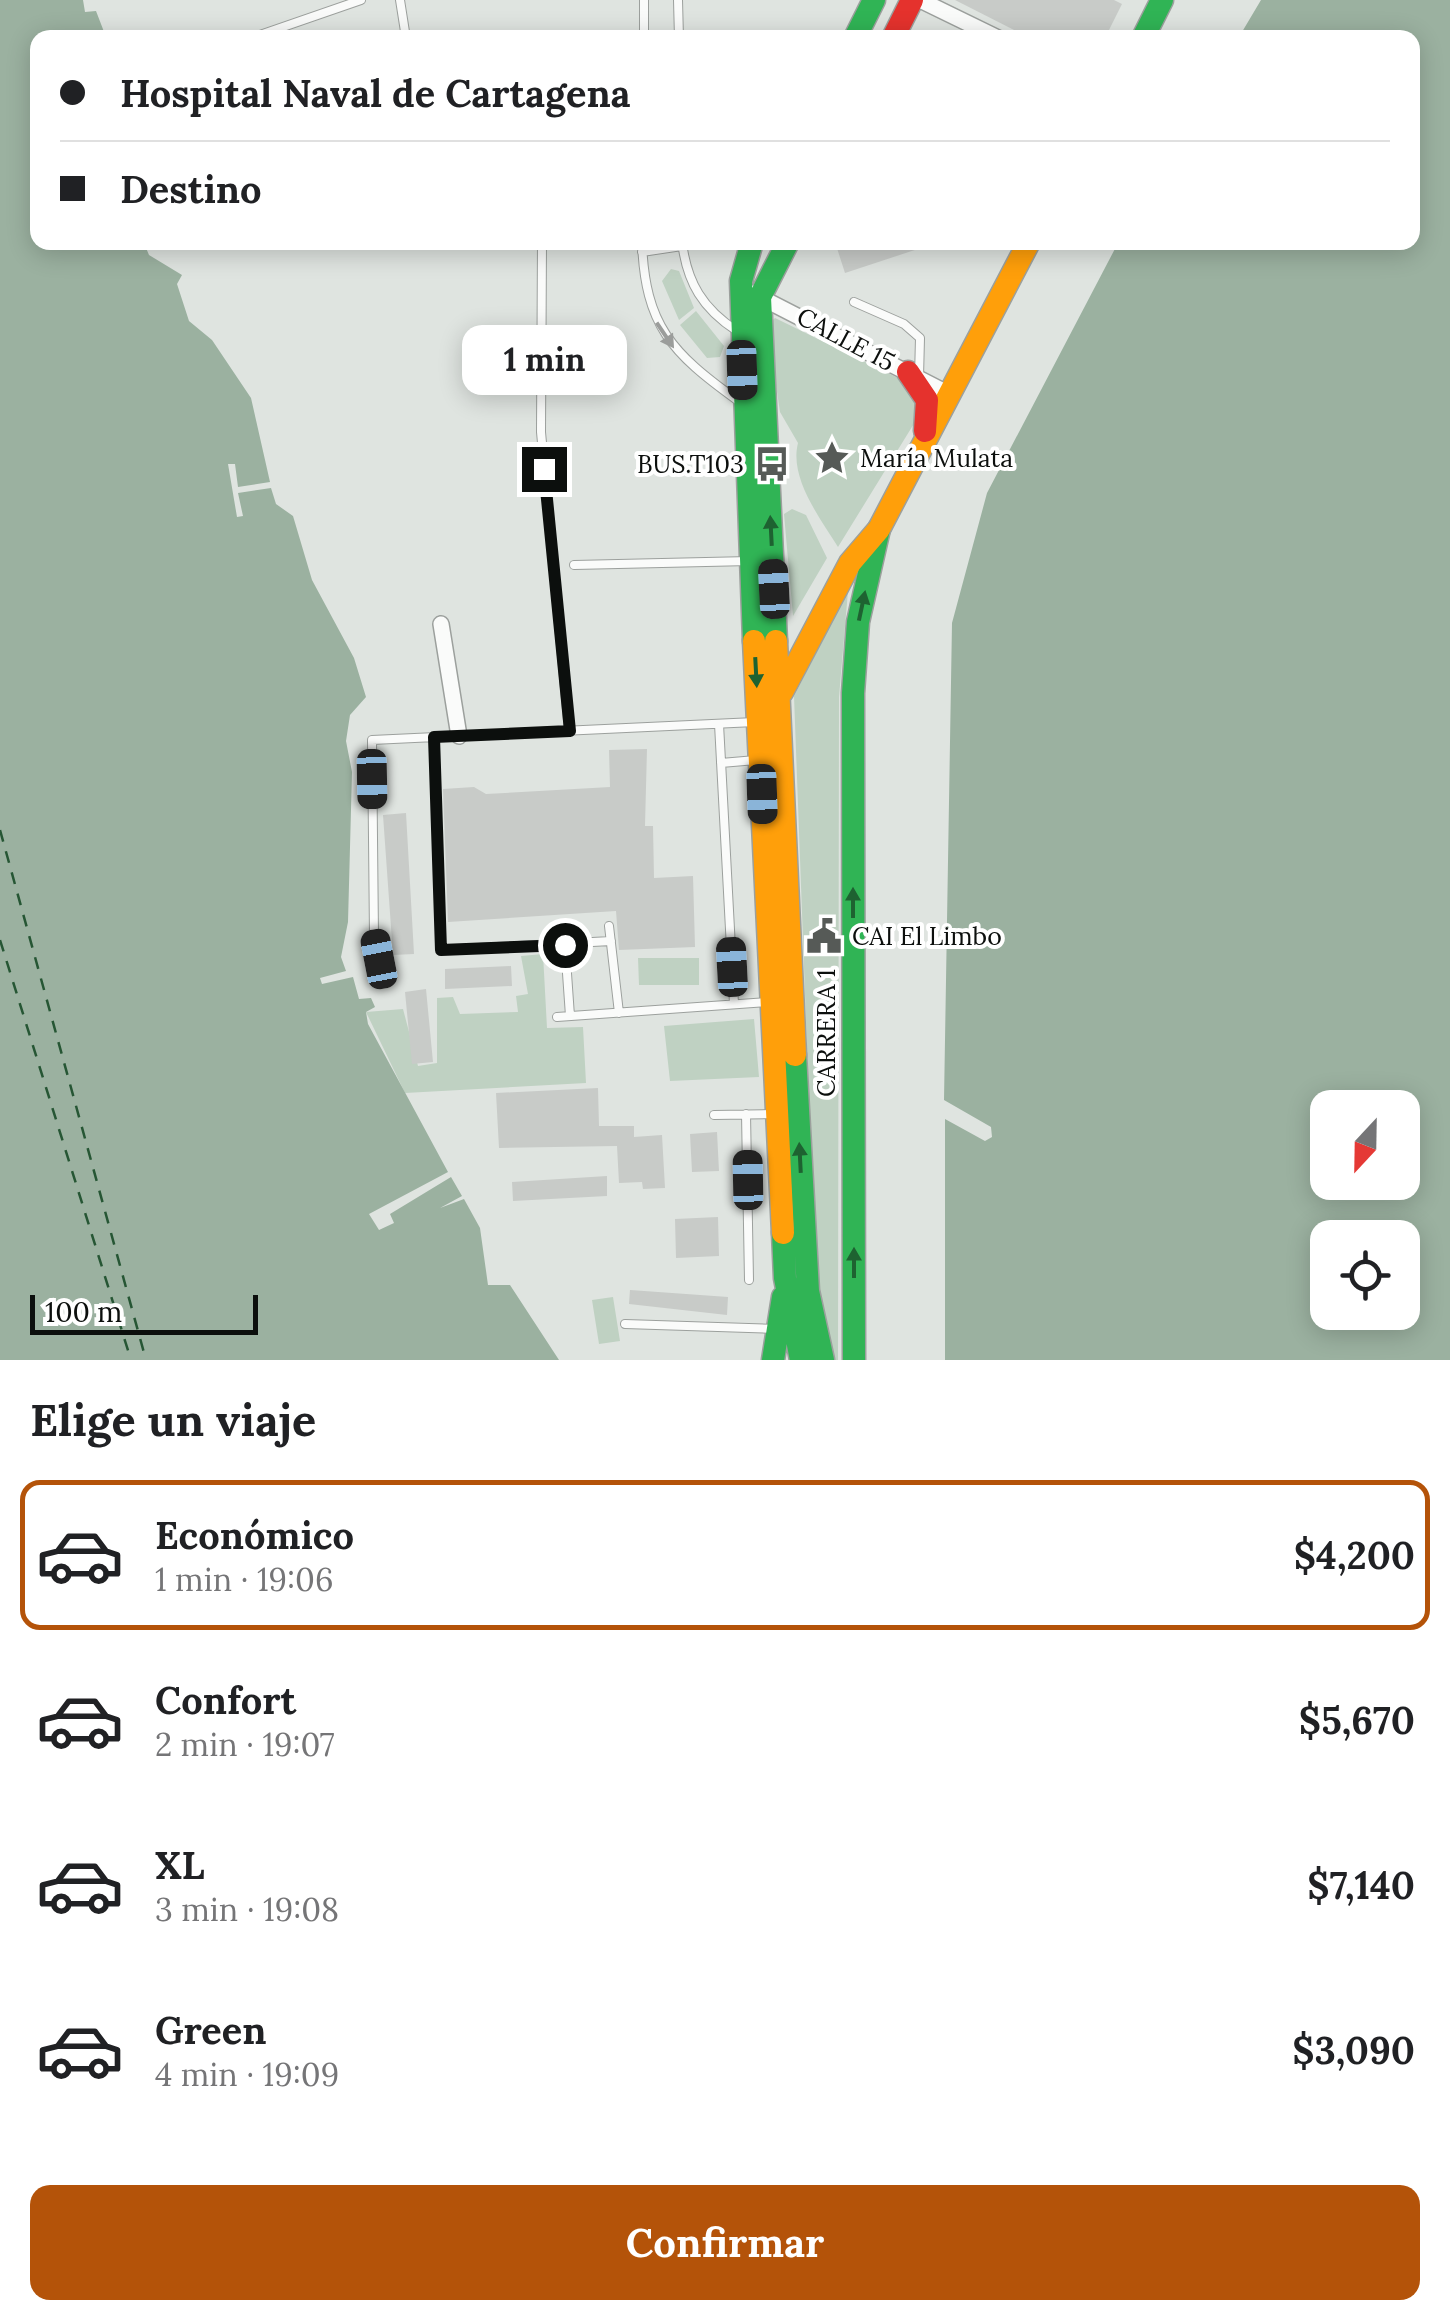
<!DOCTYPE html>
<html lang="es">
<meta charset="utf-8">
<style>
body{margin:0;font-family:Lora,serif;background:#f6f6f6;color:#202124;height:100vh;display:flex;flex-direction:column;font-size:38px;white-space:nowrap}
*{box-sizing:border-box;margin:0}
p{font-size:32px;color:#757577}
.icon{flex:none;width:55px;height:55px;fill:none;stroke:currentColor;stroke-width:2;stroke-linecap:round;stroke-linejoin:round}
.map{position:relative;height:1360px;overflow:hidden}
.sheet{display:flex;flex-direction:column;background:#fff;flex:1}
.sheet>*{flex:none}
.banner{position:absolute;left:30px;top:30px;width:1390px;height:220px;border-radius:20px;box-shadow:0 5px 25px #0003;display:grid;align-content:center;height:220px;padding:0 30px;background:#fff}
.needle{width:65px;rotate:202deg}
.tools{position:absolute;left:1310px;top:1090px;display:grid;gap:20px}
.tools a{display:grid;place-items:center;width:110px;height:110px;border-radius:20px;background:#fff;box-shadow:0 5px 25px #0003;font-size:50px}
.scale{position:absolute;left:30px;bottom:25px;width:228px;box-sizing:border-box;padding-left:10px;border:5px solid #0c0f0d;border-top:0;font-size:28px;line-height:35px;white-space:nowrap;color:#0c0f0d;-webkit-text-stroke:8px #fff;paint-order:stroke}
.end{position:absolute;width:45px;height:45px;margin:-22px;border:12px solid #0c0f0d;background:#fff;box-shadow:0 0 0 5px #fff}
.from{border-radius:50%}
.bubble{position:absolute;height:70px;border-radius:20px;background:#fff;box-shadow:0 5px 25px #0003;font-size:32px;font-weight:700;line-height:70px;text-align:center}
.car{position:absolute;width:30px;height:60px;margin:-30px -15px;border-radius:12px;box-shadow:0 0 8px 2px #0007;background:linear-gradient(#222 24%,#8ab4d8 0 40%,#222 0 76%,#8ab4d8 0 86%,#222 0)}
.banner b{display:flex;align-items:center;gap:35px;height:95px;font-size:38px}
.banner b+b{border-top:2px solid #e0e0e0}
.banner i{width:25px;height:25px;background:#202124}
ul{padding:0;list-style:none}
li{display:flex;align-items:center;gap:30px;height:150px;margin:0 20px 15px;padding:0 10px;border:5px solid transparent;border-radius:20px}
li div{flex:1}
li b{display:block;font-size:38px}
li em{font-style:normal;font-weight:700}
li.current{border-color:#b45309}
li>.icon{width:90px;height:90px;stroke-width:1.5}
h2{padding:0 30px;font-size:45px;line-height:120px}
.primary-button{display:flex;gap:20px;margin-top:auto;padding:20px 30px}
.primary-button a{flex:1;height:115px;border-radius:20px;background:#b45309;color:#fff;font-size:40px;font-weight:700;line-height:115px;text-align:center}
.map>svg:first-child{display:block}
</style>
<div class="map">
<svg width="1450" height="1360" viewBox="0 0 1450 1360">
<rect width="100%" height="100%" fill="#dfe4e0"/>
<path fill="#bfd1c2" d="M671,269L679,271L694,308L679,320L662,281Z
M696,311L724,346L720,357L707,358L680,325Z
M775,318L904,381L915,401V422L838,547C820,518 789,478 798,443L780,412L767,325Z
M792,509L806,515L827,558L793,616L784,514Z
M848,591L839,697L838,1360H834L816,1292L794,696Z
M543,954L547,1028L583,1027L586,1083L405,1093L366,1012L403,1009L418,1066L437,1063V998L453,997L460,1014L518,1012L516,996L528,994L521,956Z
M638,958H699V985H639Z
M754,1019L759,1077L670,1081L664,1026Z
M613,1297L620,1341L599,1344L592,1300Z"/>
<path fill="#9bb1a0" fill-rule="evenodd" d="M0,0H83L85,12L96,11L106,37L38,38V242L144,243L149,255L182,275L177,284L189,321L212,340L251,398L270,482L238,487L235,464H228L237,517L243,516L238,493L271,488L276,504L293,516L312,580L354,658L366,697L350,715L346,741L352,772L348,922L341,957L346,971L320,978L322,984L353,977L359,999L371,998L375,1007L366,1012L368,1024L448,1172L369,1214L379,1230L394,1223L390,1214L451,1177L462,1196L440,1208L464,1199L480,1228L488,1285H510L559,1360H0Z
M1261,0H1450V1360H945V1119L985,1141L992,1137L991,1127L944,1100L952,623L987,493L1118,243L1412,242V38L1239,37ZM1328,1108H1402V1182H1328ZM1328,1238H1402V1312H1328Z"/>
<g fill="none" stroke-linecap="round" stroke-linejoin="round">
<path stroke="#265634" stroke-width="2.5" stroke-dasharray="12 10" stroke-linecap="butt" d="M0,830L146,1360
M0,940L131,1360"/>
</g>
<path fill="#c8cbc8" d="M955,0H1114L1122,4L1105,38H1030Z
M835,242H929L930,245L845,273Z
M647,749L645,826H653L654,878L693,876L695,947L619,950L616,911L448,922L443,789L474,787L486,794L610,787L609,750Z
M406,813L414,954L393,955L383,815Z
M511,966L512,986L445,989V969Z
M426,989L433,1062L412,1064L405,992Z
M598,1088L599,1126H634V1137L662,1135L665,1188L643,1189L642,1182L619,1183L617,1146L499,1148L496,1093Z
M717,1132L719,1171L692,1172L690,1134Z
M607,1176V1196L513,1201L512,1182Z
M718,1217L719,1256L676,1258L675,1219Z
M630,1290L728,1297L727,1315L629,1304Z"/>
<g fill="none" stroke-linecap="round" stroke-linejoin="round">
<defs>
<path id="lane" d="M400,0L406,38
M644,0V38
M678,0L679,38
M251,38L361,0
M542,242L541,432L569,731
M642,242C645,326 672,353 737,400
M682,242C687,283 703,309 737,331
M642,252L682,246
M854,302L904,324L920,338L919,377
M574,565L750,561
M719,724L734,1004
M434,737L441,950L611,941
M721,763L756,760
M609,926L619,1013
M565,945L570,1016
M383,982L374,936L372,740L755,722
M557,1017L767,1002
M746,1114L749,1280
M714,1115L774,1114
M625,1324L776,1329"/>
<path id="street" d="M920,0L998,38
M752,293L949,394
M441,624L459,736"/>
<path id="fast" d="M855,38L874,0
M1143,38L1162,0
M752,242L741,281L754,641
M776,641L760,297L788,242
M795,1055L808,1291L823,1360
M783,1233L785,1278L801,1360
M773,1360L783,1297
M854,1360L853,693L858,622L879,529"/>
<path id="slow" d="M754,641L783,1233
M776,641L795,1055
M782,692L850,563L879,529L1029,242"/>
<path id="jam" d="M893,38L912,0
M908,372L927,400L925,431"/>
</defs>
<use href="#lane" stroke="#9ca09d" stroke-width="10"/>
<use href="#street" stroke="#9ca09d" stroke-width="18"/>
<use href="#fast" stroke="#9ca09d" stroke-width="25"/>
<use href="#slow" stroke="#9ca09d" stroke-width="25"/>
<use href="#jam" stroke="#9ca09d" stroke-width="25"/>
<use href="#lane" stroke="#fafbfa" stroke-width="8"/>
<use href="#street" stroke="#fafbfa" stroke-width="15"/>
<use href="#fast" stroke="#30b455" stroke-width="22"/>
<use href="#slow" stroke="#ff9f0a" stroke-width="22"/>
<use href="#jam" stroke="#e5322d" stroke-width="22"/>
</g>
<defs><path id="oneway-solid" d="M-6-.8H1V-3.2L6.5 0L1 3.2V.8H-6Z" transform="scale(2.5)"/></defs>
<use fill="#9b9d9b" href="#oneway-solid" transform="translate(665 335) rotate(56)"/>
<g fill="#1e6231">
<use href="#oneway-solid" transform="translate(771 531) rotate(-93)"/>
<use href="#oneway-solid" transform="translate(862 606) rotate(-78)"/>
<use href="#oneway-solid" transform="translate(756 672) rotate(87)"/>
<use href="#oneway-solid" transform="translate(853 903) rotate(-90)"/>
<use href="#oneway-solid" transform="translate(800 1158) rotate(-93)"/>
<use href="#oneway-solid" transform="translate(854 1263) rotate(-90)"/>
</g>
<g fill="none" stroke-linecap="round" stroke-linejoin="round">
<path stroke="#0c0f0d" stroke-width="12" d="M544,469L570,731L434,737L441,950L565,945"/>
</g>
<defs>
<symbol id="sight-bare" viewBox="-9 -9 18 18"><path d="M0-6L1.8-2.2L6-1.7L2.9 1.2L3.7 5.4L0 3.3L-3.7 5.4L-2.9 1.2L-6-1.7L-1.8-2.2Z" fill="#565a57" stroke="#fff" stroke-width="2.5" paint-order="stroke"/></symbol>
<symbol id="bus-bare" viewBox="-9 -9 18 18"><path d="M-5-6H5V4H4V6H2V4H-2V6H-4V4H-5ZM-3.5-4V0h7V-4ZM-3.5 1.2v1.5H-2V1.2ZM2 1.2v1.5H3.5V1.2Z" fill="#565a57" stroke="#fff" stroke-width="2.5" paint-order="stroke"/></symbol>
<symbol id="civic-bare" viewBox="-9 -9 18 18"><path d="M-.6-6.5H3V-4.5H.6V-3L4-1V1h2V6H-6V1h2V-1L-.6-3ZM-1.2 2.5V6h2.4V2.5Z" fill="#565a57" stroke="#fff" stroke-width="2.5" paint-order="stroke"/></symbol>
</defs>
<g fill-rule="evenodd">
<use href="#sight-bare" x="807" y="433" width="50" height="50"/>
<use href="#bus-bare" x="747" y="439" width="50" height="50"/>
<use href="#civic-bare" x="799" y="911" width="50" height="50"/>
</g>
<g text-anchor="middle" dominant-baseline="central" stroke-width="8" stroke-linejoin="round" paint-order="stroke">
<g font-size="25" fill="#0c0f0d" stroke="#fff">
<text transform="translate(846 339) rotate(28)">CALLE 15</text>
<text transform="translate(826 1033) rotate(-90)">CARRERA 1</text>
</g>
<g font-size="25" fill="#0c0f0d" stroke="#fff" text-anchor="start">
<text x="860" y="458">María Mulata</text>
<text x="744" y="464" text-anchor="end">BUS.T103</text>
<text x="852" y="936">CAI El Limbo</text>
</g>
</g>
</svg>
<div class="tools">
<a><svg class="needle" viewBox="-14 -14 28 28"><path d="M0-13l5 13h-10z" fill="#e53935"/><path d="M0 13l5-13h-10z" fill="#757577"/></svg></a>
<a><svg class="icon" aria-label="locate" viewBox="0 0 24 24"><circle cx="12" cy="12" r="6"/><path d="M12 2v4M12 18v4M2 12h4M18 12h4"/></svg></a>
</div>
<div class="scale">100 m</div>
<i class="end from" style="left:565px;top:945px"></i>
<i class="end" style="left:544px;top:469px"></i>
<div class="bubble" style="left:462px;top:325px;width:165px">1 min</div>
<i class="car" style="left:742px;top:370px;rotate:178deg"></i>
<i class="car" style="left:774px;top:589px;rotate:357deg"></i>
<i class="car" style="left:372px;top:779px;rotate:179deg"></i>
<i class="car" style="left:762px;top:794px;rotate:178deg"></i>
<i class="car" style="left:379px;top:959px;rotate:349deg"></i>
<i class="car" style="left:732px;top:967px;rotate:357deg"></i>
<i class="car" style="left:748px;top:1180px;rotate:359deg"></i>
<div class="banner">
<b><i class="from"></i>Hospital Naval de Cartagena</b>
<b><i></i>Destino</b>
</div>
</div>
<section class="sheet">
<h2>Elige un viaje</h2>
<ul>
<li class="current"><svg class="icon" aria-label="car" viewBox="0 0 24 24"><path d="M5 17H2v-5l4-1 3-4h7l3 4 3 1v5h-3M9 17h6M6 11h13"/><circle cx="7" cy="17" r="2"/><circle cx="17" cy="17" r="2"/></svg><div><b>Económico</b><p>1 min · 19:06</p></div><em>$4,200</em></li>
<li><svg class="icon" aria-label="car" viewBox="0 0 24 24"><path d="M5 17H2v-5l4-1 3-4h7l3 4 3 1v5h-3M9 17h6M6 11h13"/><circle cx="7" cy="17" r="2"/><circle cx="17" cy="17" r="2"/></svg><div><b>Confort</b><p>2 min · 19:07</p></div><em>$5,670</em></li>
<li><svg class="icon" aria-label="car" viewBox="0 0 24 24"><path d="M5 17H2v-5l4-1 3-4h7l3 4 3 1v5h-3M9 17h6M6 11h13"/><circle cx="7" cy="17" r="2"/><circle cx="17" cy="17" r="2"/></svg><div><b>XL</b><p>3 min · 19:08</p></div><em>$7,140</em></li>
<li><svg class="icon" aria-label="car" viewBox="0 0 24 24"><path d="M5 17H2v-5l4-1 3-4h7l3 4 3 1v5h-3M9 17h6M6 11h13"/><circle cx="7" cy="17" r="2"/><circle cx="17" cy="17" r="2"/></svg><div><b>Green</b><p>4 min · 19:09</p></div><em>$3,090</em></li>
</ul>
<div class="primary-button"><a>Confirmar</a></div>
</section>
